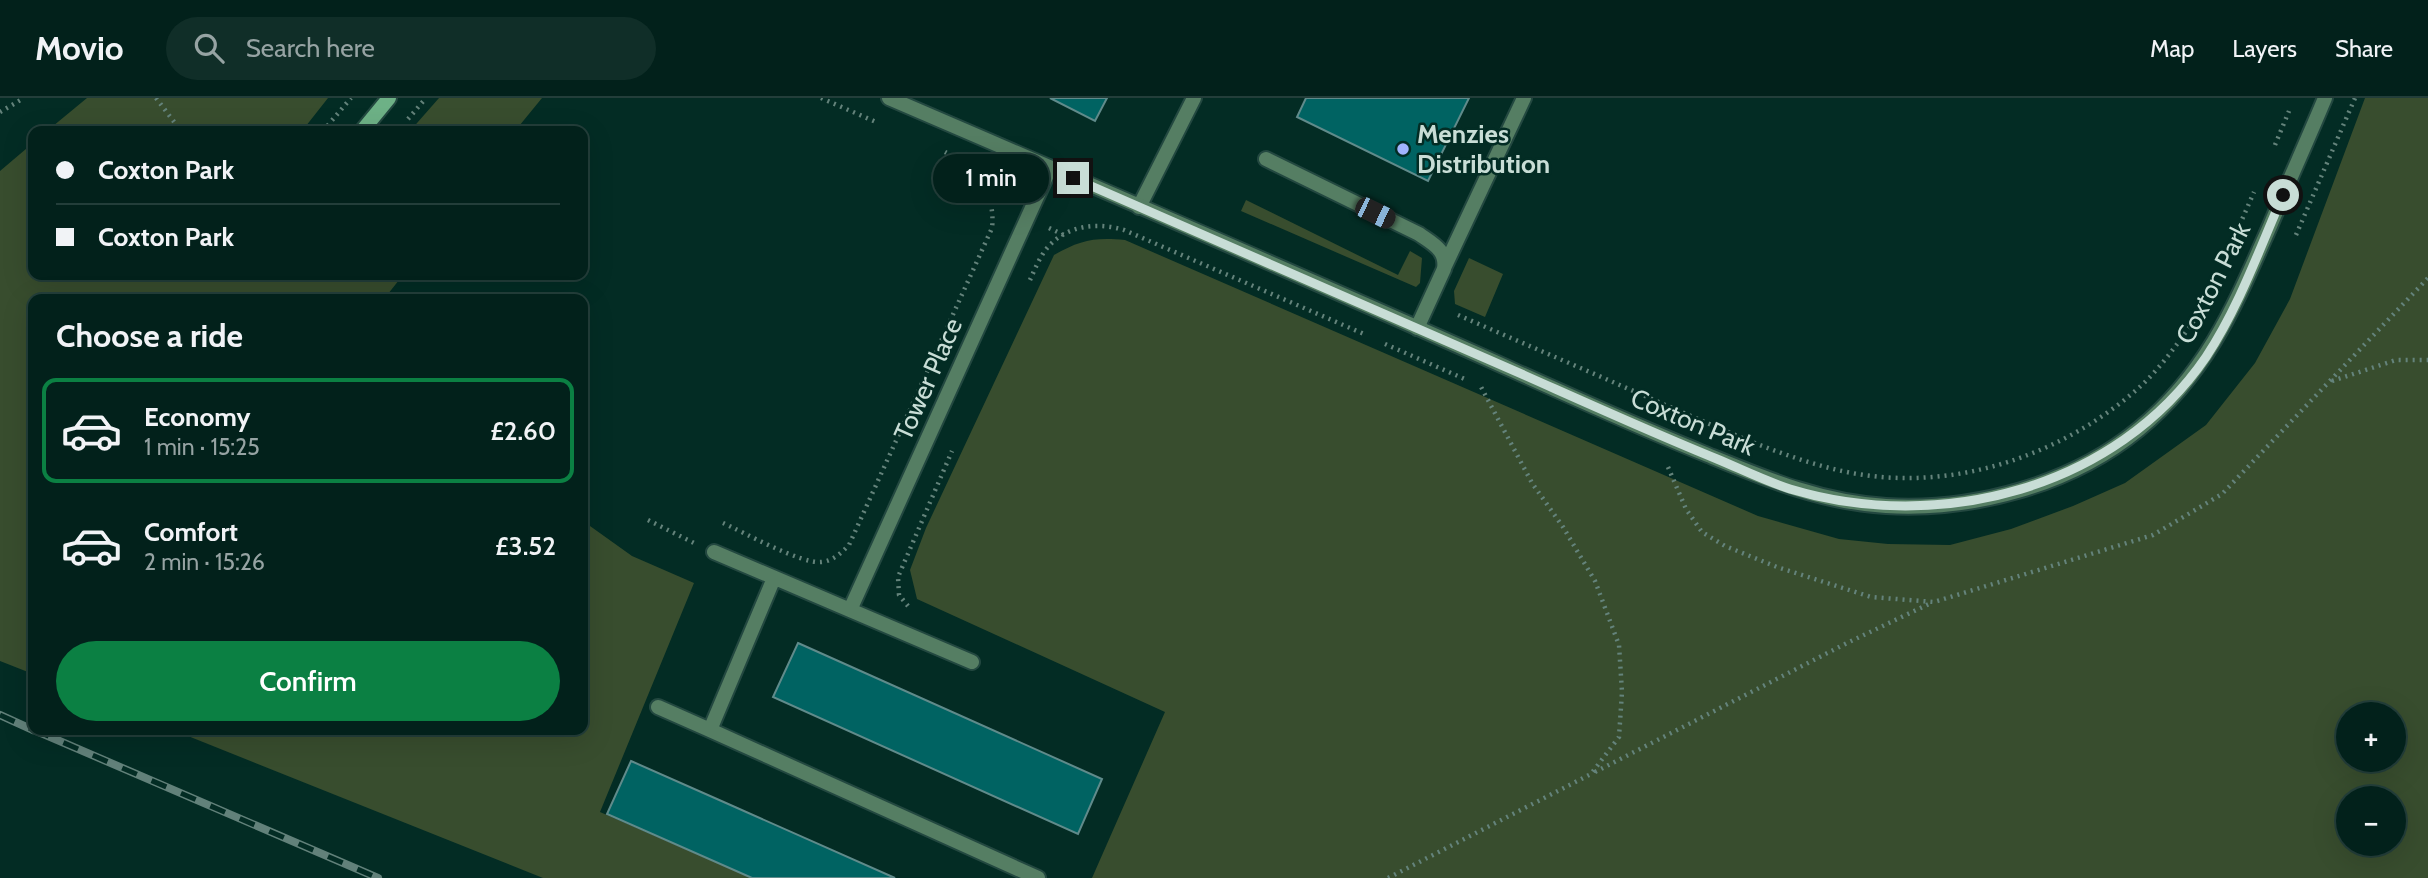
<!DOCTYPE html>
<meta charset="utf-8">
<style>
body{margin:0;font-family:Cabin,sans-serif;background:#102e28;color:#f1f3f6;height:100vh;display:flex;flex-direction:column;font-size:26px;white-space:nowrap}
*{box-sizing:border-box;margin:0}
p{font-size:23px;color:#96a3a3}
.icon{flex:none;width:38px;height:38px;fill:none;stroke:currentColor;stroke-width:2;stroke-linecap:round;stroke-linejoin:round}
.map{position:relative;flex:1;overflow:hidden}
.side{position:absolute;left:28px;top:196px;width:560px;height:441px;display:flex;flex-direction:column;background:#02211b;border-radius:14px;box-shadow:0 7px 28px #0002,0 0 0 2px #233e3a}
.side>*{flex:none}
.guide{position:absolute;left:28px;top:28px;width:560px;height:154px;border-radius:14px;box-shadow:0 7px 28px #0002,0 0 0 2px #233e3a;display:grid;align-content:center;height:154px;padding:0 28px;background:#02211b}
.buttons{position:absolute;left:2336px;top:604px;display:grid;gap:14px}
.buttons a{display:grid;place-items:center;width:70px;height:70px;border-radius:50%;background:#02211b;box-shadow:0 7px 28px #0002,0 0 0 2px #233e3a;font-size:35px}
.end{position:absolute;width:32px;height:32px;margin:-16px;border:9px solid #c8ddd6;background:#111;box-shadow:0 0 0 4px #111}
.from{border-radius:50%}
.bubble{position:absolute;height:49px;border-radius:24px;background:#02211b;box-shadow:0 7px 28px #0002,0 0 0 2px #233e3a;font-size:23px;font-weight:600;line-height:49px;text-align:center}
.car{position:absolute;width:21px;height:42px;margin:-21px -10px;border-radius:9px;box-shadow:0 0 5px 2px #0007;background:linear-gradient(#222 24%,#8ab4d8 0 40%,#222 0 76%,#8ab4d8 0 86%,#222 0)}
.guide b{display:flex;align-items:center;gap:24px;height:66px;font-size:26px}
.guide b+b{border-top:2px solid #233e3a}
.guide i{width:18px;height:18px;background:#f1f3f6}
ul{padding:0;list-style:none}
li{display:flex;align-items:center;gap:21px;height:105px;margin:0 14px 10px;padding:0 14px;border:4px solid transparent;border-radius:14px}
li div{flex:1}
li b{display:block;font-size:26px}
li em{font-style:normal;font-weight:600}
li.active{border-color:#0b8043}
li>.icon{width:63px;height:63px;stroke-width:1.5}
h2{padding:0 28px;font-size:32px;line-height:84px}
.cta{display:flex;gap:14px;margin-top:auto;padding:14px 28px}
.cta a{flex:1;height:80px;border-radius:42px;background:#0b8043;color:#fff;font-size:28px;font-weight:600;line-height:80px;text-align:center}
header{display:flex;align-items:center;gap:42px;box-sizing:border-box;height:98px;padding:0 35px;background:#02211b;border-bottom:2px solid #233e3a}
header strong{font-size:33px}
nav{display:flex;gap:38px;margin-inline-start:auto;font-size:24px}
.search{width:490px;height:63px;background:#102e28;display:flex;align-items:center;gap:18px;box-sizing:border-box;padding:0 24px;border-radius:38px;color:#96a3a3;font-size:26px}
.map>svg:first-child{display:block}
</style>
<header>
<strong>Movio</strong>
<div class="search"><svg class="icon" aria-label="search" viewBox="0 0 24 24"><circle cx="10" cy="10" r="6"/><path d="M15 15l6 6"/></svg>Search here</div>
<nav><a>Map</a><a>Layers</a><a>Share</a></nav>
</header>
<div class="map">
<svg width="2428" height="780" viewBox="0 0 2428 780">
<rect width="100%" height="100%" fill="#032c24"/>
<path fill="#384d2e" fill-rule="evenodd" d="M87,0H328L302,33H47Z
M439,0H542L515,33H410Z
M2365,0H2428V780H1092L1165,614L917,501L910,472L926,430L1054,157C1080,142 1095,139 1125,142L1758,418L1839,441L1888,446L1950,447L2011,431L2073,408L2125,385L2206,327L2255,265L2290,201ZM2394,616V662H2348V616ZM2394,700V746H2348V700Z
M33,45V177H403L384,201H33V576L0,563V73Z
M1246,102L1398,177L1410,153L1422,160L1420,185L1416,189L1241,113Z
M1469,160L1503,176L1485,219L1455,206L1454,193Z
M583,423L632,458L694,485L600,714L752,780H543L173,632H583Z"/>
<path fill="#006362" stroke="#608b8b" stroke-width="2" d="M1050,0H1107L1095,23Z
M1306,0H1469L1428,83L1297,19Z
M798,545L1102,681L1078,736L773,599Z
M631,663L726,705L895,780H752L607,716Z"/>
<g fill="none" stroke-linecap="round" stroke-linejoin="round">
<defs>
<path id="lane" d="M1266,61L1419,136C1433,146 1447,152 1444,171L1417,230
M1139,109L1194,0
M1444,170L1524,0"/>
<path id="street" d="M889,0C1089,86 1289,172 1488,261C1559,293 1631,326 1703,355C1764,380 1819,404 1886,408C1974,413 2071,387 2139,331C2208,274 2235,207 2270,128C2288,85 2307,43 2325,0
M714,454L850,512L1050,70
M774,480L710,632L1038,780
M850,512L972,564
M658,609L710,632"/>
<path id="secondary" d="M362,33L389,0"/>
</defs>
<use href="#lane" stroke="#234840" stroke-width="18"/>
<use href="#street" stroke="#234840" stroke-width="18"/>
<use href="#secondary" stroke="#234840" stroke-width="18"/>
<path stroke="#64837b" stroke-width="4.5" stroke-dasharray="2 5" stroke-linecap="butt" d="M156,0L181,33
M821,0L876,24
M0,14L24,0
M408,21L426,0
M323,33L351,0
M2275,47L2289,13
M1049,130L1064,137
M2296,137L2355,0
M2234,140L2254,94
M1030,182C1035,171 1040,158 1048,149C1067,127 1098,124 1124,132L1364,236
M1458,217C1527,247 1595,276 1663,306C1722,331 1780,359 1842,373C1945,396 2055,361 2134,294C2159,273 2177,246 2196,220
M1385,246L1467,282
M2332,283L2396,262H2428
M1668,369L1686,411L1702,434L1725,448L1777,469L1871,499L1934,504L2153,437L2222,396L2428,180
M648,422L694,445
M723,425C743,434 801,466 821,464C833,463 841,455 849,447L992,130C996,94 974,70 945,54
M908,508L899,497L898,479L952,353
M1595,674L1847,545L1931,505
M1388,780L1591,676L1619,639L1622,594L1619,547L1595,483L1563,429L1532,385L1480,287"/>
<use href="#lane" stroke="#557e63" stroke-width="14"/>
<use href="#street" stroke="#557e63" stroke-width="14"/>
<use href="#secondary" stroke="#6db186" stroke-width="14"/>
<defs>
<path id="rail" d="M0,617L33,632
M34,632L378,780"/>
</defs>
<use href="#rail" stroke="#62817a" stroke-width="8"/>
<use href="#rail" stroke="#032c24" stroke-width="5" stroke-dasharray="16" stroke-linecap="butt"/>
</g>
<g fill="none" stroke-linecap="round" stroke-linejoin="round">
<path stroke="#c8ddd6" stroke-width="9" d="M1073,80C1224,145 1375,211 1526,278C1589,306 1653,335 1717,361C1741,371 1765,383 1790,391C1939,436 2116,391 2206,259C2239,209 2259,152 2283,97"/>
</g>
<circle fill="#a0b3fd" stroke="#032c24" stroke-width="2.5" cx="1403" cy="51" r="7"/>
<g text-anchor="middle" dominant-baseline="central" stroke-width="5" stroke-linejoin="round" paint-order="stroke">
<g font-size="26" font-weight="bold" fill="#c8ddd6" stroke="#032c24" text-anchor="start">
<text x="1417" y="36">Menzies<tspan x="1417" dy="30">Distribution</tspan></text>
</g>
<g font-size="26" fill="#c8ddd6" stroke="#032c24">
<text transform="translate(2213 185) rotate(-63)">Coxton Park</text>
<text transform="translate(928 281) rotate(-66)">Tower Place</text>
<text transform="translate(1693 324) rotate(23)">Coxton Park</text>
</g>
</g>
</svg>
<div class="buttons">
<a>+</a>
<a>−</a>
</div>
<i class="end from" style="left:2283px;top:97px"></i>
<i class="end" style="left:1073px;top:80px"></i>
<div class="bubble" style="left:933px;top:56px;width:116px">1 min</div>
<i class="car" style="left:1375px;top:115px;rotate:116deg"></i>
<div class="guide">
<b><i class="from"></i>Coxton Park</b>
<b><i></i>Coxton Park</b>
</div>
<section class="side">
<h2>Choose a ride</h2>
<ul>
<li class="active"><svg class="icon" aria-label="car" viewBox="0 0 24 24"><path d="M5 17H2v-5l4-1 3-4h7l3 4 3 1v5h-3M9 17h6M6 11h13"/><circle cx="7" cy="17" r="2"/><circle cx="17" cy="17" r="2"/></svg><div><b>Economy</b><p>1 min · 15:25</p></div><em>£2.60</em></li>
<li><svg class="icon" aria-label="car" viewBox="0 0 24 24"><path d="M5 17H2v-5l4-1 3-4h7l3 4 3 1v5h-3M9 17h6M6 11h13"/><circle cx="7" cy="17" r="2"/><circle cx="17" cy="17" r="2"/></svg><div><b>Comfort</b><p>2 min · 15:26</p></div><em>£3.52</em></li>
</ul>
<div class="cta"><a>Confirm</a></div>
</section>
</div>
